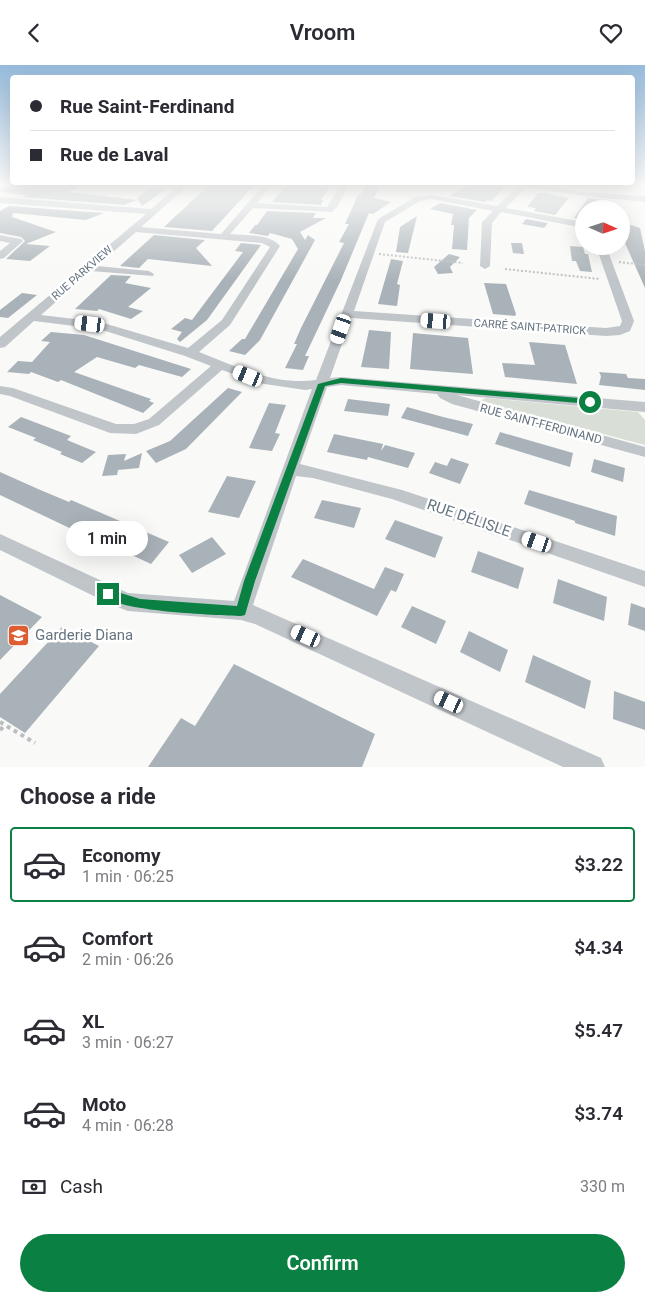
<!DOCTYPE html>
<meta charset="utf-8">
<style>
body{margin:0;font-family:Roboto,sans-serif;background:#f7f7f7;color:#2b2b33;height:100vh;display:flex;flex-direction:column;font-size:19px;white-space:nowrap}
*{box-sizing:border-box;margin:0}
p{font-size:16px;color:#7c7c81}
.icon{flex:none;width:28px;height:28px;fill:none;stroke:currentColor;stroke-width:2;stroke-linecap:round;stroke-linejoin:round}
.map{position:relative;height:702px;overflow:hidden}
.sheet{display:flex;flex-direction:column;background:#fff;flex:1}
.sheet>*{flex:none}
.guide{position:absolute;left:10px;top:10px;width:625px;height:110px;border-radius:5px;box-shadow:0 5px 20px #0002;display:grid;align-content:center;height:110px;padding:0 20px;background:#fff}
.needle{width:32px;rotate:93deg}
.controls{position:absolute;left:575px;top:135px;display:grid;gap:10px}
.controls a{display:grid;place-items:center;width:55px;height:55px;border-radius:50%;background:#fff;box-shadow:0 5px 20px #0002;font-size:25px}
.end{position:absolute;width:22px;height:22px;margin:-11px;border:6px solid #0b8043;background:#fff;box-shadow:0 0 0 2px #fff}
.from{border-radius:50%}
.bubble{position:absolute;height:35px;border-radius:18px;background:#fff;box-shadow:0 5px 20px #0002;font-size:16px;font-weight:600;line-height:35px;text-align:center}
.car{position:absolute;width:15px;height:30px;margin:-15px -8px;border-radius:6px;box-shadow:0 0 4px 1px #0007;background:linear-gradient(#fff 24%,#345 0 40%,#fff 0 76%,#345 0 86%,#fff 0)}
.guide b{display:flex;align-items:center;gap:18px;height:48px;font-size:19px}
.guide b+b{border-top:1px solid #e1e1e2}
.guide i{width:12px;height:12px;background:#2b2b33}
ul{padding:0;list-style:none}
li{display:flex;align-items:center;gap:15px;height:75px;margin:0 10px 8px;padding:0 10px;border:2px solid transparent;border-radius:5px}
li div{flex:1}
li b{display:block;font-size:19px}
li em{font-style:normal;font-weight:600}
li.on{border-color:#0b8043}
li>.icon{width:45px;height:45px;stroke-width:1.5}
h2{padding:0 20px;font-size:22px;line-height:60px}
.pay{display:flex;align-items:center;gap:12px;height:55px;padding:0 20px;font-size:19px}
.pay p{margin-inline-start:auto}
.cta{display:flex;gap:10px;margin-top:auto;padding:10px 20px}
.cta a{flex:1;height:58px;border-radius:30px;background:#0b8043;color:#fff;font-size:20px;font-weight:600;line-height:58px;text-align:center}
header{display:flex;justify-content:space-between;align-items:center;height:65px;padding:0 20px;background:#fff;font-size:22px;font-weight:600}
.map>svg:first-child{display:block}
</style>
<header><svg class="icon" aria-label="back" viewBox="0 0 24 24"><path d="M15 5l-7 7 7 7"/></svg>Vroom<svg class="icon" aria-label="heart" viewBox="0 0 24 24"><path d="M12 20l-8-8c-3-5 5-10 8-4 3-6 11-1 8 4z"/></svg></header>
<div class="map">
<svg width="645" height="702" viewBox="0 0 645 702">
<rect width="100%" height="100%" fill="#f9f9f7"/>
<path fill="#d9ded6" d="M486,333L638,347L645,355V380L485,338L482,335Z"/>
<path fill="#a9b2b8" d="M12,118H84L69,127L137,135L124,140L23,132L26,130L0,127V125Z
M211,118H256L212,166L164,162Z
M288,118H332L321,135H323L321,140L272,137Z
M367,118L381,119L374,133L391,137L373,149L369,148L341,215L305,291H309L303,305L285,303L297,279H294L301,263L344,178L339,177L349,159H345L358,130H360Z
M470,118H478L504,122L492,136L487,135L485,137L450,131Z
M150,123L165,125L142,141L137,133Z
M538,128H544L569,133L555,150L534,146L536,143L527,142Z
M588,133L611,136L614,144L584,142V155L574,153Z
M440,138L477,145L469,153L467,185L452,184L454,160H451L453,149L430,144Z
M9,141L104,148L86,155L13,148L12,152L56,167L26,179L50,181L30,196L6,194L25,176L21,172L0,168V146Z
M267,146L316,148L313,153H326L300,167L305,175L308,170L315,175L260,275L245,290L229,286L242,274H245L298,184L292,174L270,168L268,171L249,168L255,160H257Z
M417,151L408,188L396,187L400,162Z
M526,154L548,158L544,163L522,159Z
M622,157L640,163L645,186V223L625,178Z
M154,170L205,175L196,183L212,201L148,194L139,203L120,201Z
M241,178L261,180L207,255L180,277L177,274L182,267L171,264L185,253L192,255L243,187L235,186Z
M511,178H522L524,189L513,188Z
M570,181L583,182L585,189H588L592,207L580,206L576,196H572Z
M449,189L460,192L450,202L453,208L438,209L434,202Z
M391,194L403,196L397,219L400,220L397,241L378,239Z
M111,210L131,211L125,218L151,223L128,242L143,246L131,254L99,244L97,246L75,244Z
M484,218L506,219L516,249L515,251L493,249Z
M22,228L37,230L8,253L0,252V245Z
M369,265L391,267L389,304L361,302Z
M51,267L84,270L191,304L182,312L139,300L135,303L97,292L74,307L151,334L149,336L154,338L143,348L61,315L58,317L31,307L29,309L7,307L18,296L32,297L50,277L41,276Z
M413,268L468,273L473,309L410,304Z
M529,277L565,280L577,319L505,312L502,298L535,300Z
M599,307L626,309L628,313L645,314V325L599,320L601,311Z
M228,323L242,327L186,384L156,398L146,386L170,376Z
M348,334L390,339L388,351L344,346Z
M269,338L286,340L275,368L280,369L272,386L249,383Z
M407,342L443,352L473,359L468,371L401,353Z
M21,352L71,371L67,375L96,387L82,398L60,389L62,387L33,375L36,373L8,362Z
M500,367L573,388L570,402L495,379Z
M334,369L383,379L381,386L385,380L415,388L408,403L368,392L367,395L327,387Z
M142,388L139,403L118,405L117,410L102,411L108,390L126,389L124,396Z
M451,393L469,399L460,419L429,408L435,397L447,401Z
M594,394L625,403L623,417L591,407Z
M0,407L38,424L69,437L71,435L169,477L151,499L123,486L125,484L83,466L80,468L0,430Z
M227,411L256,416L239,453L208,447Z
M529,425L617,451L615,471L575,458V456L524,439Z
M322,435L361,443L354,463L314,453Z
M395,455L443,472L435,493L385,474Z
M212,472L226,489L192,508L179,490Z
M478,486L524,503L518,524L471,507Z
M303,494L374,524L385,502L404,509L396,527L391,525L377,551L291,512Z
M558,514L607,532L604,556L553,538Z
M0,530L42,552L0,595Z
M631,538L645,543V566L628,560Z
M412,541L446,556L436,579L401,562Z
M62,562L99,581L25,668L0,652V629Z
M469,566L508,585L500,607L460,587Z
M533,590L591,616L585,644L525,617Z
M234,599L375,669L362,702H148L181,653L195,661Z
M614,626L645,637V665L613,654Z"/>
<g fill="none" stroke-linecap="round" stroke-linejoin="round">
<path stroke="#bbbec1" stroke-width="2" stroke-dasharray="2 2" stroke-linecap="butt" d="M379,189L463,198
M619,197L645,200
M505,204L600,214"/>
<path stroke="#bbbec1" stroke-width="4" stroke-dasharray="4 4" stroke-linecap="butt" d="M0,657L35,678
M0,665L5,660"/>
<path fill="#c0c5c9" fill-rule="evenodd" d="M182,118H191L141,162L221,169L265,118H273L257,138L327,142L342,118H350L337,142L332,147L253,143L230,169C246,171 269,168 280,181L230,260L199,287C235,301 276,321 316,315L378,154L415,132L432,130L497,141L518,121L513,118H531L584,127L645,131V137L584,131L526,122L506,143L584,157V163L501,147L492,158L490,201L485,204L480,201L482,157L493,146L432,134L420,136L385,157L354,246L606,263L620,261L622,256L596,181H606L634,256L630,266L620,270L606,271L351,253L330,313L341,312L645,337V347L457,330L645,382V392L452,339L440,333L437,329L341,320L327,322L300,399L402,425L645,506V522L392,434L313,413L296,411L253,540L601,693L605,702H563L255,559L241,555L128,546L110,539L0,485V469L128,528L234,536L312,324L305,325L258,318L222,305L159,360L136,369L110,368L10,331L0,329V321L13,323L116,359H134L149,354L211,301L185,291L99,264L34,256L5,282L0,283V272L146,149L0,138V132L151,144ZM136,167L262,178L270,182L222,255L188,283L100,257L41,250L91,206L153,211L154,209L149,206L97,201Z
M0,170L21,174L23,176L4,193L0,194V186L10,178L0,176Z"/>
</g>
<linearGradient id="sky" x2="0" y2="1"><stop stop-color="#96bbdc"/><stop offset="0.55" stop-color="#fcfcfb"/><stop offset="1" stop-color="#fcfcfb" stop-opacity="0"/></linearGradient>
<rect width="645" height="216" fill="url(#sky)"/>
<path fill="#0b8043" d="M341,313L590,334L594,337L590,339L341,318L325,321L255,516L245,550L241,551C219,550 112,547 103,529L108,524L140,534L237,541L244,516L318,319Z"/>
<defs>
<symbol id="school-square" viewBox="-11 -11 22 22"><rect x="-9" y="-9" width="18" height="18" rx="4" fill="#de5d32" stroke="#fff"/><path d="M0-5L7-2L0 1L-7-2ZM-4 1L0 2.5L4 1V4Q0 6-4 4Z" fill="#fff"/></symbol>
</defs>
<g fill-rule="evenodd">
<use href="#school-square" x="6" y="558" width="25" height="25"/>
</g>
<g text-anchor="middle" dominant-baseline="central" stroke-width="5" stroke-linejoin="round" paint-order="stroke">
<g font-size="11" fill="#657481" stroke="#fff">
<text transform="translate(82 208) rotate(-41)">RUE PARKVIEW</text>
<text transform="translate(530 262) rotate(4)">CARRÉ SAINT-PATRICK</text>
</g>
<g font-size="12" fill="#657481" stroke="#fff">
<text transform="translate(541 359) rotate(15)">RUE SAINT-FERDINAND</text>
</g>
<g font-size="15" fill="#657481" stroke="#fff">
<text transform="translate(469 453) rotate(19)">RUE DÉLISLE</text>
</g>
<g font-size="15" fill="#657481" stroke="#fff" text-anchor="start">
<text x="35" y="570">Garderie Diana</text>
</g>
</g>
</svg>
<div class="controls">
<a><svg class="needle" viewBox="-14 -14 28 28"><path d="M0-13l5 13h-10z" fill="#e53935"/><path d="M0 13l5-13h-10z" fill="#7c7c81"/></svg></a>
</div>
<i class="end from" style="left:590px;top:337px"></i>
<i class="end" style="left:108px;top:529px"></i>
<div class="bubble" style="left:66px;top:456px;width:82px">1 min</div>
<i class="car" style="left:436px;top:256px;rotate:274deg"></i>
<i class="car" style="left:90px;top:259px;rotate:277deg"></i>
<i class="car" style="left:341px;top:264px;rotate:199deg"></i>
<i class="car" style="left:248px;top:311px;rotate:292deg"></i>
<i class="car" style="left:537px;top:477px;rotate:289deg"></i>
<i class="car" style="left:306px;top:571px;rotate:294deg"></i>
<i class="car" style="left:449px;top:637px;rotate:295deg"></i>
<div class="guide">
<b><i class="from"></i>Rue Saint-Ferdinand</b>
<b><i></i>Rue de Laval</b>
</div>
</div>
<section class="sheet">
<h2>Choose a ride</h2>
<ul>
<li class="on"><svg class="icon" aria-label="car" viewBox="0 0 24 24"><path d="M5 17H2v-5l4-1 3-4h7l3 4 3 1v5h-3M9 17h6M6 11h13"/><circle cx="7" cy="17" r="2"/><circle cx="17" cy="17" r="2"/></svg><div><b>Economy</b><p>1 min · 06:25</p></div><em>$3.22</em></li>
<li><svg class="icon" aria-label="car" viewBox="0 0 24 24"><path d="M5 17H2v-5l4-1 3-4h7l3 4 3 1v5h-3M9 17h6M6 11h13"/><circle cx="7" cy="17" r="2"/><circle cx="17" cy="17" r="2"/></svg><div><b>Comfort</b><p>2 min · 06:26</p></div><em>$4.34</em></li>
<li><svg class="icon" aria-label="car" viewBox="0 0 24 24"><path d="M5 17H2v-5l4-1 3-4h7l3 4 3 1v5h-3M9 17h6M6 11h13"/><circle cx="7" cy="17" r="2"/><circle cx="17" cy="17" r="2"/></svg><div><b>XL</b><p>3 min · 06:27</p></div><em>$5.47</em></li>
<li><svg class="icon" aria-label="car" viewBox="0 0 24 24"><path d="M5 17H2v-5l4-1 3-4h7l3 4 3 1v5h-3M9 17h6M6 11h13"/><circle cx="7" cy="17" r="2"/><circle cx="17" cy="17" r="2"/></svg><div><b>Moto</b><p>4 min · 06:28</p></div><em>$3.74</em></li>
</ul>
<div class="pay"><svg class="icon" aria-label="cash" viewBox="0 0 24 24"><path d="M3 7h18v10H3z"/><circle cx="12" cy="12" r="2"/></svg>Cash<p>330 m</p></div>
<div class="cta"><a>Confirm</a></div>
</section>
